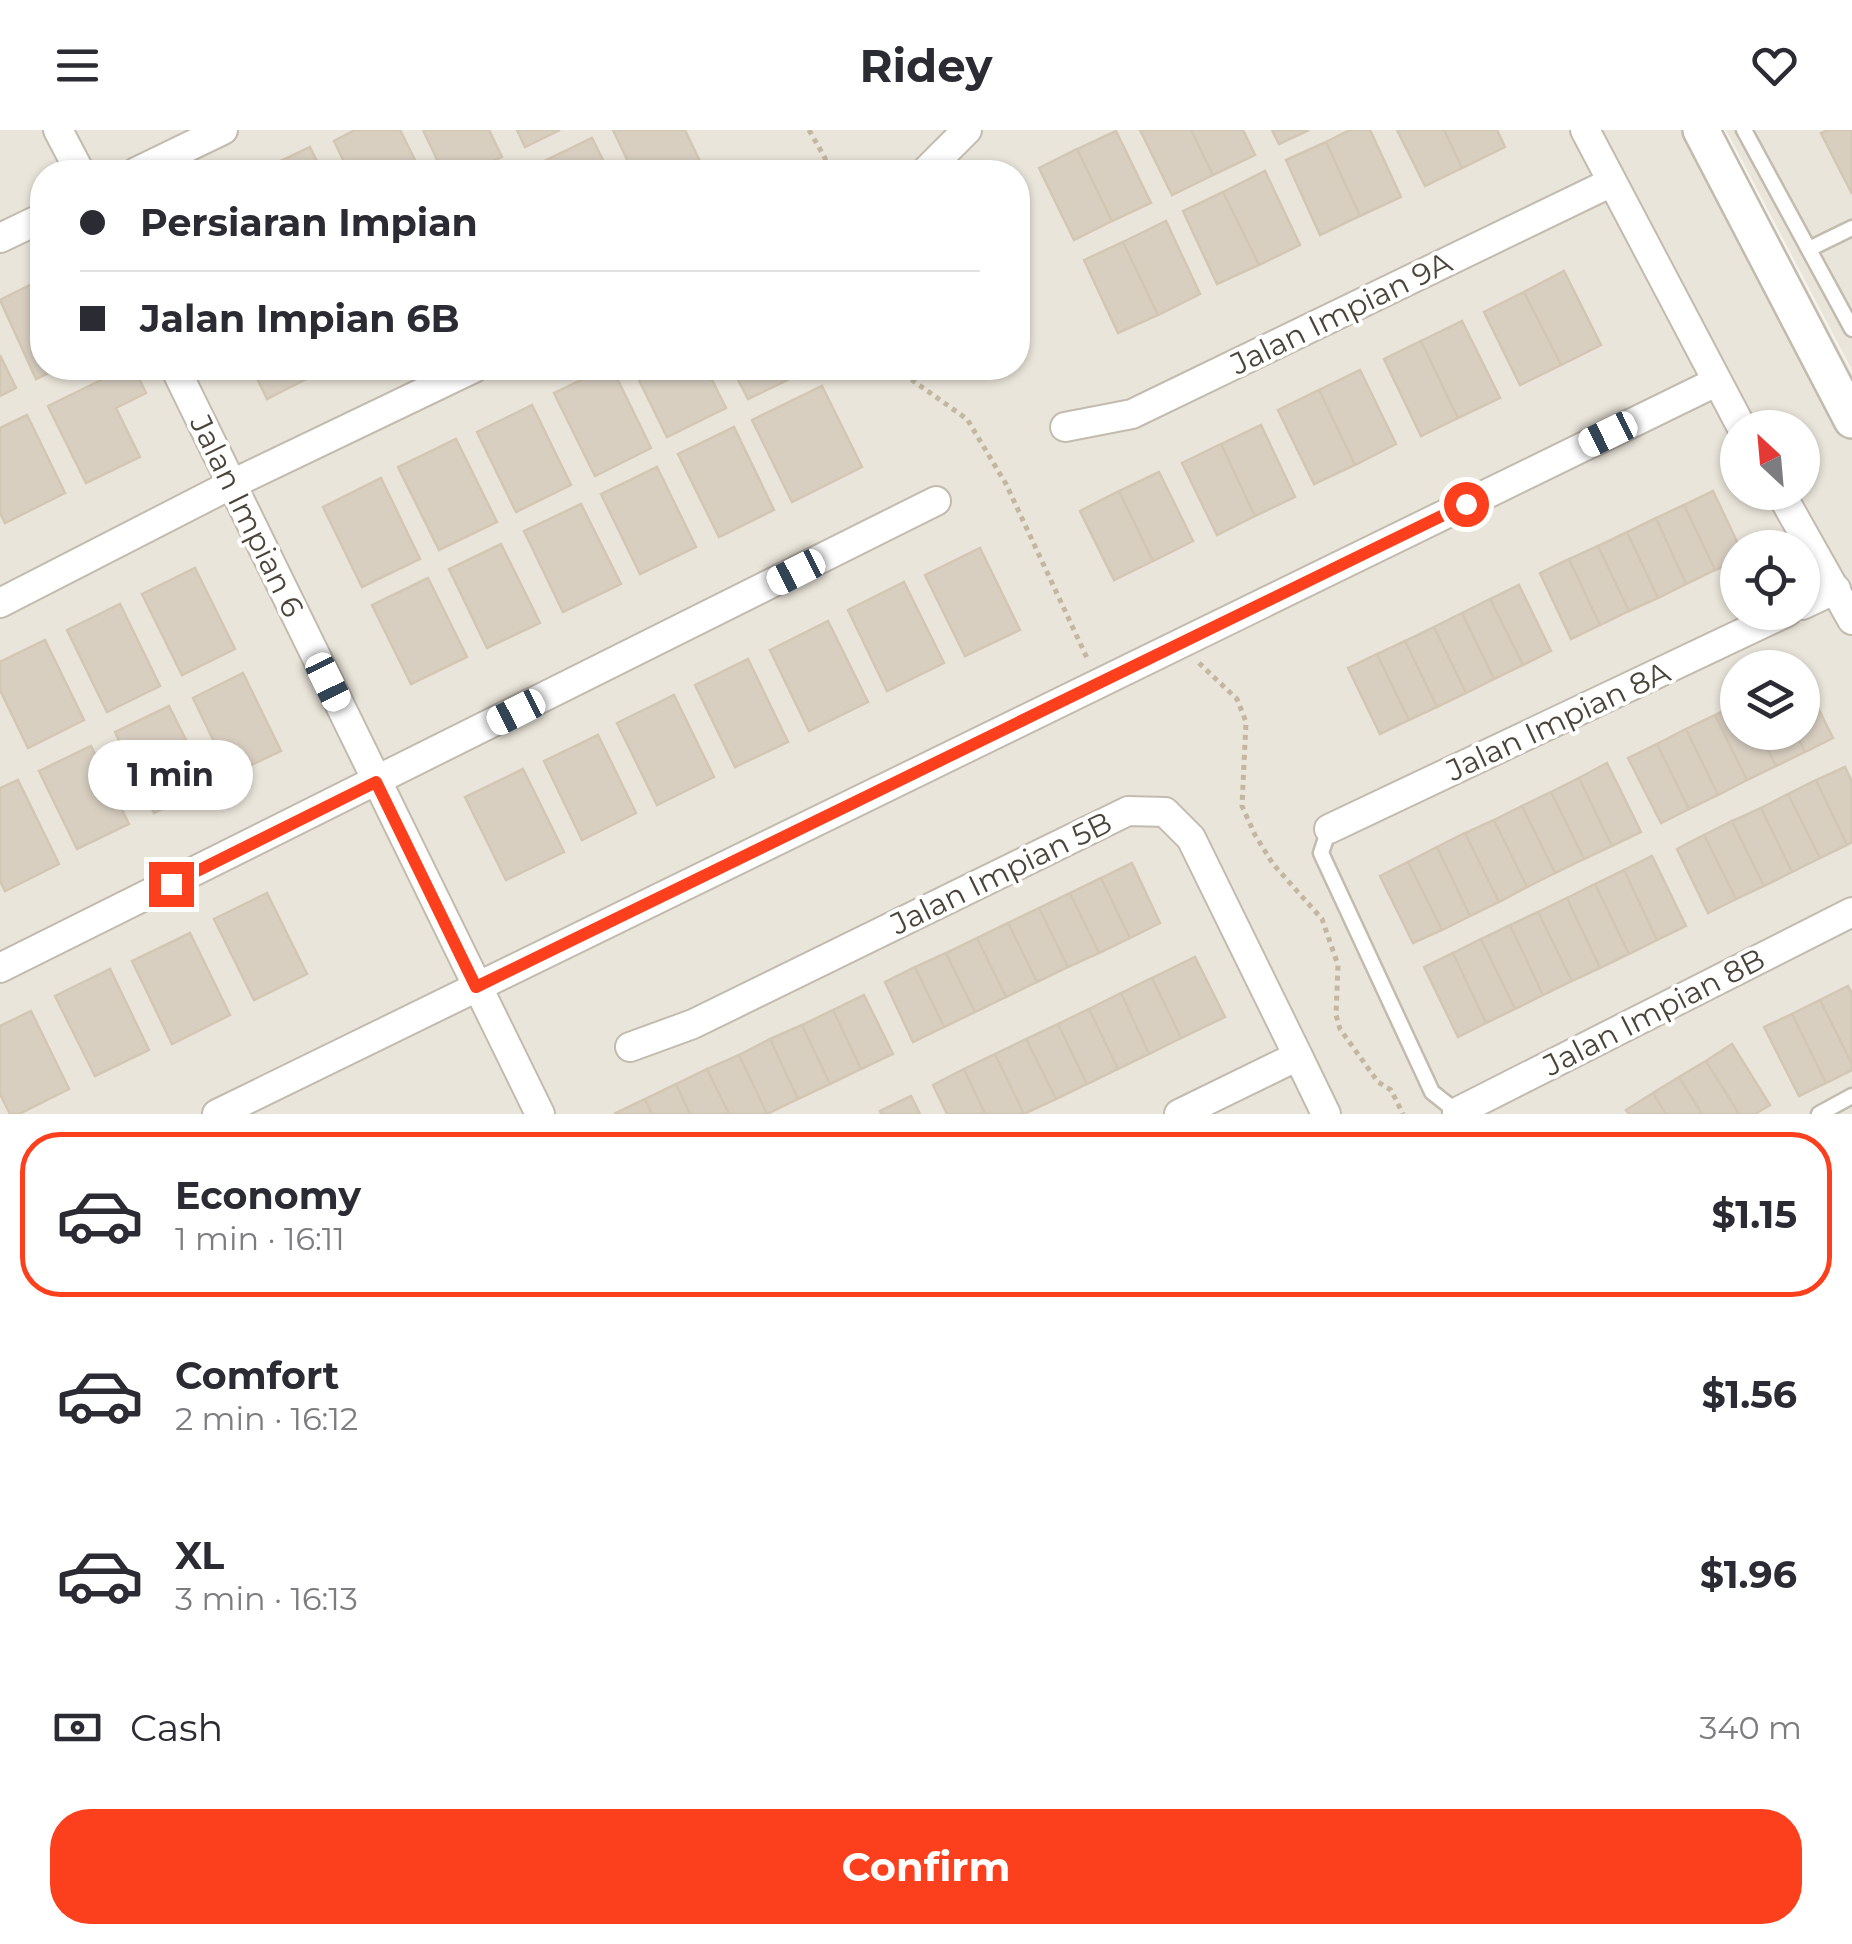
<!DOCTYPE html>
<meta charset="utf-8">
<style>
body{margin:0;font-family:Montserrat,sans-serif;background:#f2f2f3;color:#2b2b33;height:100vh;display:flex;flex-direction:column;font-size:38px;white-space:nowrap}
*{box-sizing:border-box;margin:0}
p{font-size:32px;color:#7c7c81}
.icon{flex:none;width:55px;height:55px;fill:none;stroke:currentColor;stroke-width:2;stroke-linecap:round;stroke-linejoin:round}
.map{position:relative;height:984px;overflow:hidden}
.sheet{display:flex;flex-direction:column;background:#fff;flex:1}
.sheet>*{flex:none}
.top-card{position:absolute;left:30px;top:30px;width:1000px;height:220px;border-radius:40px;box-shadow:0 2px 8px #0004;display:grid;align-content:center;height:220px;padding:0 50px;background:#fff}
.needle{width:65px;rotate:334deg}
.buttons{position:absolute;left:1720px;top:280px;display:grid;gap:20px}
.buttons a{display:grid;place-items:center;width:100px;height:100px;border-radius:50%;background:#fff;box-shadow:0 2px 8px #0004;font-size:50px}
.end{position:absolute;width:45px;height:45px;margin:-22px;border:12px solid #fc3f1d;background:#fff;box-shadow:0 0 0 5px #fff}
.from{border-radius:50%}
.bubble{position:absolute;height:70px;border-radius:35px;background:#fff;box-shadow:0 2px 8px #0004;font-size:32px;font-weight:700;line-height:70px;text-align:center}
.car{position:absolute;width:30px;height:60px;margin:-30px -15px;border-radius:12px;box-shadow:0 0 8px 2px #0007;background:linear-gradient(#fff 24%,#345 0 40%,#fff 0 76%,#345 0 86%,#fff 0)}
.top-card b{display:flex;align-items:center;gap:35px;height:95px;font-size:38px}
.top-card b+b{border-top:2px solid #e1e1e2}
.top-card i{width:25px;height:25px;background:#2b2b33}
ul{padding:18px 0 0;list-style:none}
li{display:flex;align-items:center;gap:30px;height:165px;margin:0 20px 15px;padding:0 30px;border:5px solid transparent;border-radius:40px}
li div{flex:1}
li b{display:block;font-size:38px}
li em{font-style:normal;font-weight:700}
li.current{border-color:#fc3f1d}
li>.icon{width:90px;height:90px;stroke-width:1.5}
.pay{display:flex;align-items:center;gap:25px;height:110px;padding:0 50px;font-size:38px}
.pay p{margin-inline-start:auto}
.action{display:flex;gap:20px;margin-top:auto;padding:20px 50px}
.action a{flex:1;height:115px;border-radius:40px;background:#fc3f1d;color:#fff;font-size:40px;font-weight:700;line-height:115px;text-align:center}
header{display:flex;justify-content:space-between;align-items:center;height:130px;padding:0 50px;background:#fff;font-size:45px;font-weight:700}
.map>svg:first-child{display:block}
</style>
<header><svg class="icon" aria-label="menu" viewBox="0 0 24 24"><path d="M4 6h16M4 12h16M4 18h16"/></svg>Ridey<svg class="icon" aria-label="heart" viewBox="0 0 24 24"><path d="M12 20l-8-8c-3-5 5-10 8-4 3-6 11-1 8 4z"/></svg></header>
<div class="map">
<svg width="1852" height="984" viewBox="0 0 1852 984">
<rect width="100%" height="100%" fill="#f6f3ec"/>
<path fill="#eae5da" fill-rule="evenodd" d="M0,0H1723L1852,244V984H0ZM42,42H1018V238H42ZM1738,298H1802V362H1738ZM1738,418H1802V482H1738ZM1738,538H1802V602H1738Z
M1726,0H1852V240Z"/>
<path fill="#d8cfc1" stroke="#d3c7b4" stroke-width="2.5" d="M355,0H400L421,42H349L334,11Z
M423,0H489L502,27L469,42H443Z
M517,0H560L525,17Z
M613,0H685L705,42H633Z
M1140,0H1191L1213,45L1172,65Z
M1191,0H1243L1255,25L1213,45Z
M1272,0H1309L1279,14Z
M1350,0H1370L1401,67L1360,86L1326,12Z
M1397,0H1444L1462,38L1425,56Z
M1444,0H1497L1505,17L1462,38Z
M1828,0H1852V64L1821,3Z
M1116,1L1151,73L1112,91L1077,19Z
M592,8L609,42H540L536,35Z
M1326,12L1360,86L1320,105L1286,30Z
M310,17L322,42H258Z
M1077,19L1112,91L1074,110L1039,38Z
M1265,41L1300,115L1259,135L1223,62Z
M1223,62L1259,135L1217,154L1183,81Z
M1166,91L1200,164L1158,185L1123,112Z
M1123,112L1158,185L1118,203L1084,130Z
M1564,141L1601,215L1561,235L1524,162Z
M42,149V238H59L36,249L0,170Z
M1524,162L1561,235L1520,255L1484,182Z
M1462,191L1500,268L1458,288L1421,211Z
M1421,211L1458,288L1421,306L1384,229Z
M0,225L16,258L0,266Z
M126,238H134L146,263L116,278L140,327L86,353L48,276Z
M252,238H323L324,240L267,269Z
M606,238H612L651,318L595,346L554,263Z
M633,238H706L726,278L667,307Z
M732,238H797L800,244L748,269Z
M1360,240L1396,314L1355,335L1319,260Z
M822,256L862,337L792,372L752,290Z
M1319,260L1355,335L1314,354L1278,280Z
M532,275L571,355L516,382L477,302Z
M27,285L65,363L5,393L0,383V298Z
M1261,295L1295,367L1255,386L1221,314Z
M734,297L774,380L719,407L678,324Z
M456,309L497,392L439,420L398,337Z
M1221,314L1255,386L1217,405L1182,333Z
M657,337L696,417L640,444L601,364Z
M1159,342L1193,411L1153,431L1119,361Z
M381,348L420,429L362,457L323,377Z
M1119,361L1153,431L1114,450L1080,381Z
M1713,361L1740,418L1738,430L1715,440L1684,375Z
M581,374L621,454L563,482L524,401Z
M1684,375L1715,440L1686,454L1656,388Z
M1656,388L1686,454L1658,468L1627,402Z
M1627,402L1658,468L1629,481L1598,416Z
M501,414L540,493L487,518L449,439Z
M1598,416L1629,481L1600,495L1569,429Z
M980,418L1020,500L965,526L925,445Z
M1569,429L1600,495L1571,509L1540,443Z
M195,438L235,519L182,545L142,464Z
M428,448L467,527L411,554L372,475Z
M904,452L944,533L887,561L848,480Z
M1519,455L1551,521L1523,535L1490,469Z
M1490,469L1523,535L1494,549L1462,483Z
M120,474L160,556L107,582L67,500Z
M1462,483L1494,549L1466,563L1434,497Z
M828,491L868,572L809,601L770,520Z
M1434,497L1466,563L1437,577L1405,511Z
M45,510L84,590L28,618L0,560V532Z
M1405,511L1437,577L1409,590L1377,524Z
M1377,524L1409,590L1380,604L1348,538Z
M748,529L788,612L735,637L695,555Z
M243,543L281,621L230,645L193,568Z
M1802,546L1833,608L1805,622L1795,602H1802Z
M674,565L714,647L657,675L617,593Z
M1738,574V602H1759L1776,636L1747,650L1715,585Z
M169,576L209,656L154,683L115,602Z
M1715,585L1747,650L1718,665L1686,599Z
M1686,599L1718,665L1689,679L1657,614Z
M1759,602H1795L1805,622L1776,636Z
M598,605L636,683L582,710L544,631Z
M1657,614L1689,679L1661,693L1628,628Z
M91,616L129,694L77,719L39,641Z
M1607,633L1641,702L1612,716L1579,648Z
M1845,637L1852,652V712L1847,715L1816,650Z
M523,639L564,722L506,750L465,667Z
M1579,648L1612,716L1584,729L1551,662Z
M18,650L59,734L5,761L0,751V658Z
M1816,650L1847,715L1820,728L1788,664Z
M1551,662L1584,729L1555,743L1522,676Z
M1788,664L1820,728L1792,742L1761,678Z
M1522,676L1555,743L1527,757L1494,690Z
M1761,678L1792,742L1764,756L1732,691Z
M1494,690L1527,757L1499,772L1465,703Z
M1732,691L1764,756L1736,769L1704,705Z
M1465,703L1499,772L1470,786L1437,717Z
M1704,705L1736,769L1708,783L1677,719Z
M1437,717L1470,786L1442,800L1408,732Z
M1652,726L1686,796L1657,810L1624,740Z
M1408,732L1442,800L1413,813L1380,746Z
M1132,733L1160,793L1130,808L1101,748Z
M1624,740L1657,810L1629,824L1595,754Z
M1101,748L1130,808L1099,823L1070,763Z
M1595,754L1629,824L1600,838L1567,768Z
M267,763L307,844L254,870L214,789Z
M1070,763L1099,823L1068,837L1039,778Z
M1567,768L1600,838L1572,851L1538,782Z
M1039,778L1068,837L1037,852L1008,793Z
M1538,782L1572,851L1543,865L1510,795Z
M1008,793L1037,852L1006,867L977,808Z
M1510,795L1543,865L1515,879L1481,809Z
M190,803L230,885L172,914L132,831Z
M977,808L1006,867L975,882L946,823Z
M1481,809L1515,879L1486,893L1453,823Z
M946,823L975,882L944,897L915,837Z
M1453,823L1486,893L1458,907L1424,837Z
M1195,827L1225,887L1181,908L1152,848Z
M915,837L944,897L913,912L885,852Z
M110,839L149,920L95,946L55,866Z
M1152,848L1181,908L1149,924L1121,863Z
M1848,856L1852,864V934L1820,870Z
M1121,863L1149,924L1118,939L1089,879Z
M864,865L893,924L861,939L833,880Z
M1820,870L1852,934V940L1826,953L1792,884Z
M1089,879L1118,939L1087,954L1058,894Z
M833,880L861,939L830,954L802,895Z
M31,881L69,959L19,984H10L0,964V896Z
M1792,884L1826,953L1799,966L1764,897Z
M1058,894L1087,954L1056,969L1026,909Z
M802,895L830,954L798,969L770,909Z
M770,909L798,969L767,984L739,925Z
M1026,909L1056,969L1024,984L995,924Z
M1732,914L1770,975L1755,984H1739L1706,931Z
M995,924L1024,984H985L964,939Z
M739,925L767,984H729L707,939Z
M1706,931L1739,984H1702L1679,947Z
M707,939L729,984H690L676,954Z
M964,939L985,984H947L933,955Z
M1679,947L1702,984H1666L1653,963Z
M676,954L690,984H652L645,969Z
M1653,963L1666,984H1629L1626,980Z
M911,966L920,984H881L880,981Z
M645,969L652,984H614Z"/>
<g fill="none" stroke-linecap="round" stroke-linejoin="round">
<defs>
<path id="service" d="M1744,0L1852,199
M1809,119L1852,98
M1329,699L1321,723L1432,962L1457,982
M1819,984L1852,966"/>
<path id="minor" d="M58,0L80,42
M1585,0L1742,298
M136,42L223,0
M925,42L967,0
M0,108L42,88
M175,238L540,984
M1065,297L1132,284L1612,52
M1780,362L1852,490
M0,473L232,354L474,238
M1802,475L1836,459
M1329,699L1787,482
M0,838L936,371
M630,917L693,894L1128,681L1165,682L1191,708L1298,926L1179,984
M1298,926L1326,984
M1457,982L1852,782
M217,984L1716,252"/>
<path id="tertiary" d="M1701,0L1852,290"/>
</defs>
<use href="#service" stroke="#c2bbae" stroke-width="19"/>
<use href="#minor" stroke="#c2bbae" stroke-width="32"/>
<use href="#tertiary" stroke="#c2bbae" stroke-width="40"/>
<path stroke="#c4b79f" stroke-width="5" stroke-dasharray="5 5" stroke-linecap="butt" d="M809,0L825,28L828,42
M895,238L967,289L1006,354L1087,528
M1199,533L1237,569L1246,592L1242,676L1255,705L1273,734L1322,789L1338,835L1336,885L1340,899L1378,952L1391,960L1403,984"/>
<use href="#service" stroke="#fff" stroke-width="14"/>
<use href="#minor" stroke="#fff" stroke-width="28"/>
<use href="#tertiary" stroke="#fff" stroke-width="35"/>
</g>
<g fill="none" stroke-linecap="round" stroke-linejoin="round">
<path stroke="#fc3f1d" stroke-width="12" d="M171,754L376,652L476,857L1466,374"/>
</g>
<g text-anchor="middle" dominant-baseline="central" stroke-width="8" stroke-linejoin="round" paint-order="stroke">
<g font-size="30" fill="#4b4439" stroke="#fff">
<text transform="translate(1341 183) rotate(-26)">Jalan Impian 9A</text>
<text transform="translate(247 386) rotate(64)">Jalan Impian 6</text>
<text transform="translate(1558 591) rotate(-25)">Jalan Impian 8A</text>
<text transform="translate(1001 743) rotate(-26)">Jalan Impian 5B</text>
<text transform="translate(1654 882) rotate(-27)">Jalan Impian 8B</text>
</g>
</g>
</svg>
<div class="buttons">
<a><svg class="needle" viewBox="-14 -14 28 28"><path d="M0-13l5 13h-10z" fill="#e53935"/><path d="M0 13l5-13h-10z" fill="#7c7c81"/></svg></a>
<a><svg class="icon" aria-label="locate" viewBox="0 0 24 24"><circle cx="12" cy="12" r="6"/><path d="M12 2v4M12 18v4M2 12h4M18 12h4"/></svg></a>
<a><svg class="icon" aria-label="layers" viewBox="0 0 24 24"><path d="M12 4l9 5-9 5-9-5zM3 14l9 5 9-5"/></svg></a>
</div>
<i class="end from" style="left:1466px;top:374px"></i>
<i class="end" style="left:171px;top:754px"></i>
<div class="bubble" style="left:88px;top:610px;width:165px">1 min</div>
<i class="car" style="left:1608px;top:304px;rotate:244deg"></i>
<i class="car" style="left:796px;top:442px;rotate:243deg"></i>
<i class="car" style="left:328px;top:552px;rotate:154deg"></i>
<i class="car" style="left:516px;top:582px;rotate:243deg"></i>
<div class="top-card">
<b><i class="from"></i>Persiaran Impian</b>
<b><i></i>Jalan Impian 6B</b>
</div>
</div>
<section class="sheet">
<ul>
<li class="current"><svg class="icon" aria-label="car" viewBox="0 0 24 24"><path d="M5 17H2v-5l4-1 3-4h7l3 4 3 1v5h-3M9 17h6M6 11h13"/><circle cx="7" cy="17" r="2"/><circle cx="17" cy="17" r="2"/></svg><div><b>Economy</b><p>1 min · 16:11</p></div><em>$1.15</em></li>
<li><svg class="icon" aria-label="car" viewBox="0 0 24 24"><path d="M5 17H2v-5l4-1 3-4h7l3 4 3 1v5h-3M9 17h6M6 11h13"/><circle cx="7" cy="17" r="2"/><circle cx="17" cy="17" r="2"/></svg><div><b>Comfort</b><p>2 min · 16:12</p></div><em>$1.56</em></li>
<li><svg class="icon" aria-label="car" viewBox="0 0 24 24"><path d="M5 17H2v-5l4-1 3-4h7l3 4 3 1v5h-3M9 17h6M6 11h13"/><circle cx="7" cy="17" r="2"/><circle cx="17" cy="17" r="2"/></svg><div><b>XL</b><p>3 min · 16:13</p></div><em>$1.96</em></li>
</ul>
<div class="pay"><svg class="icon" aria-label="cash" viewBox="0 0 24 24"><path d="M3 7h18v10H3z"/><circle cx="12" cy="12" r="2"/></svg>Cash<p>340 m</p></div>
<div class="action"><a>Confirm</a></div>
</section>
